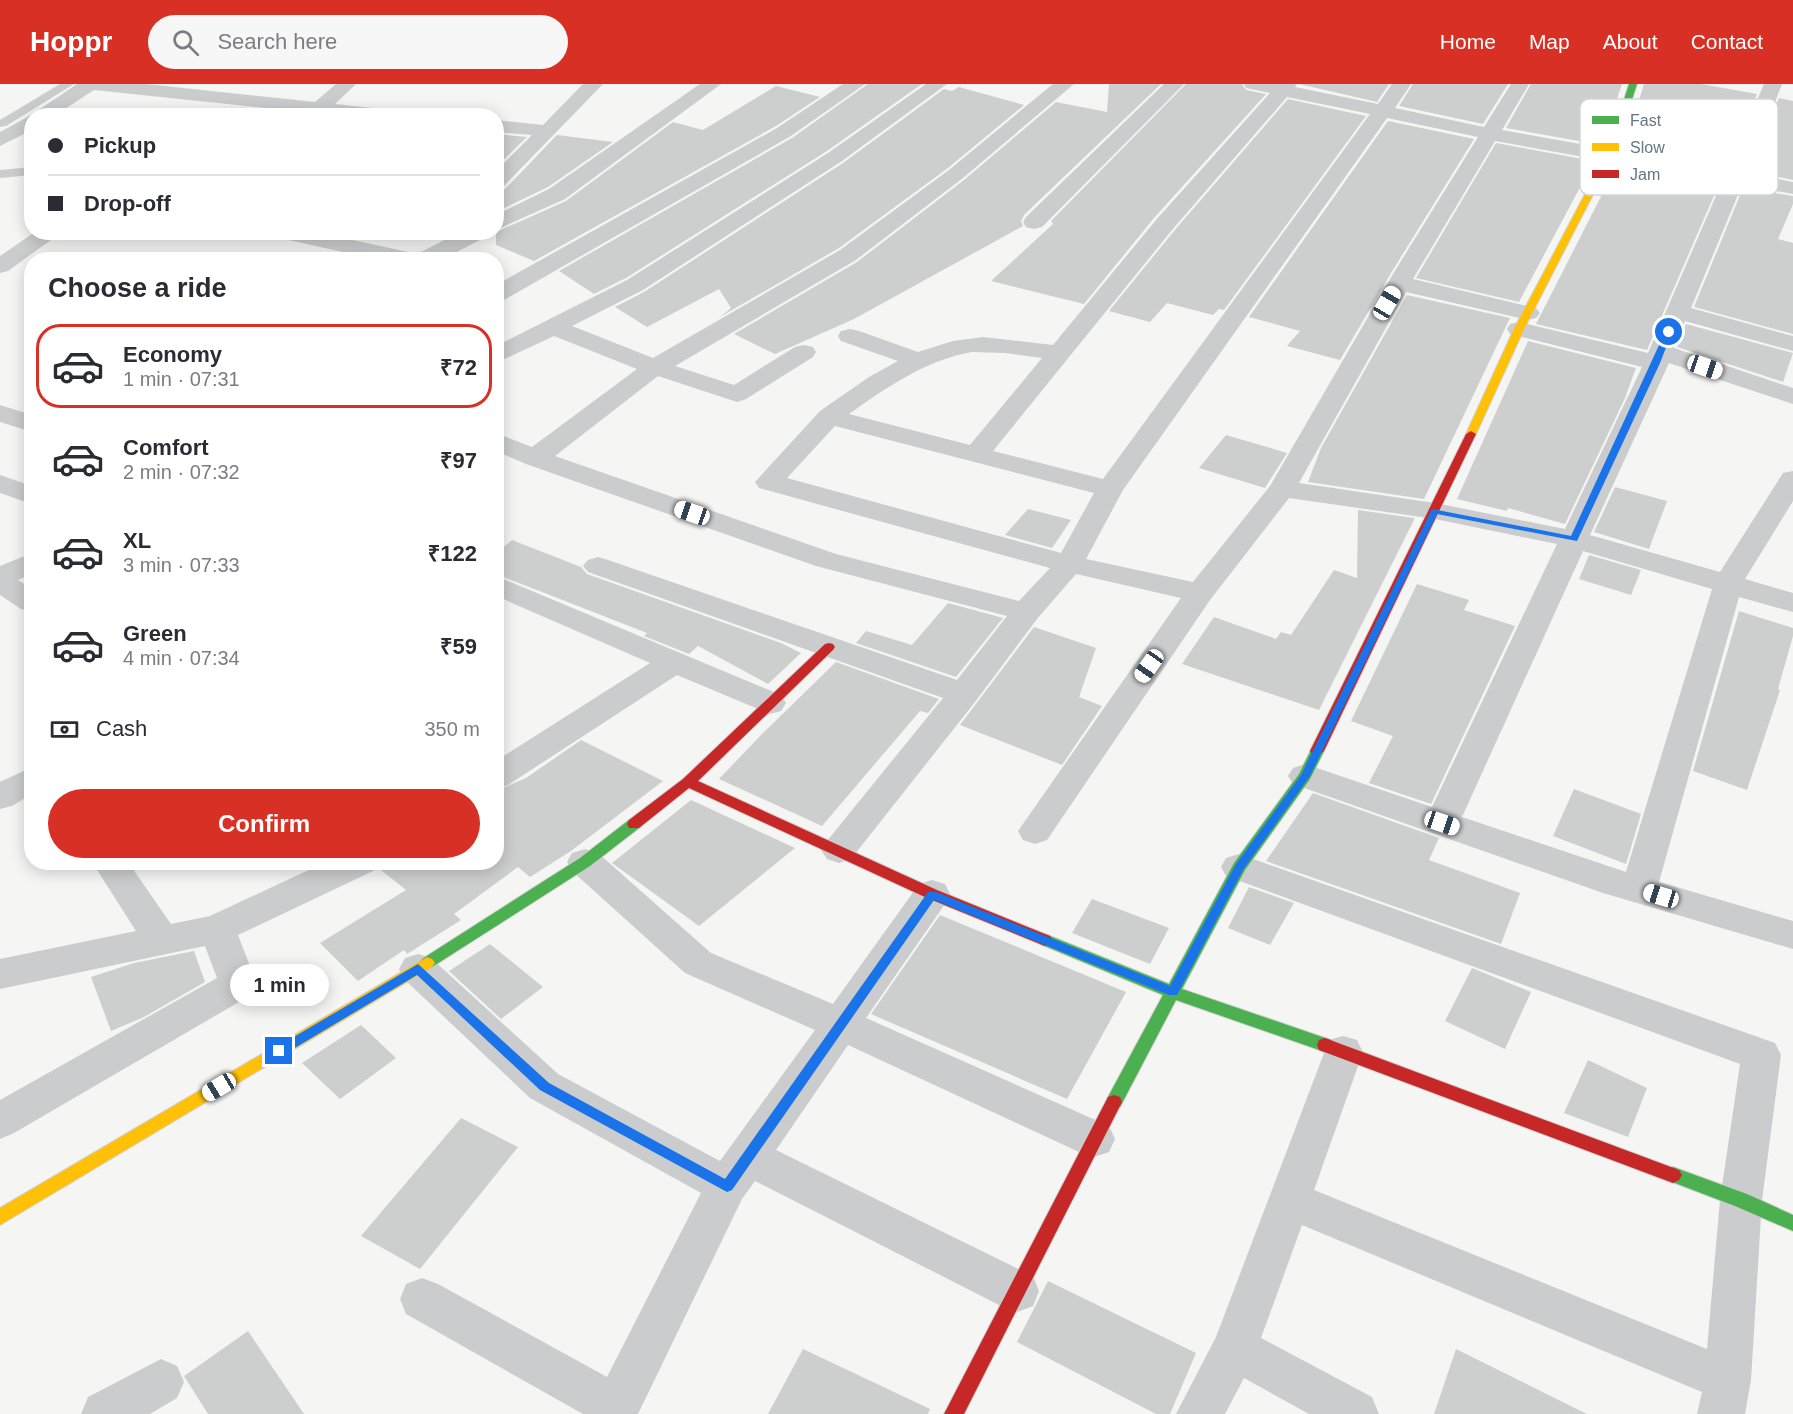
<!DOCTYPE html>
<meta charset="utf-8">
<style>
body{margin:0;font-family:Helvetica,sans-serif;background:#f7f7f7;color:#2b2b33;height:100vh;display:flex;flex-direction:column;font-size:22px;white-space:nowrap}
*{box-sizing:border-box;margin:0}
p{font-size:20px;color:#7c7c81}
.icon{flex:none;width:33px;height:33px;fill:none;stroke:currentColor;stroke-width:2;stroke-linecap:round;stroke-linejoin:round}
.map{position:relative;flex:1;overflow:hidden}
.details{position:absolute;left:24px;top:168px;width:480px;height:618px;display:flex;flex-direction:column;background:#fff;border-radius:24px;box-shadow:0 3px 15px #0003}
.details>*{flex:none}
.banner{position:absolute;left:24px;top:24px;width:480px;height:132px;border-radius:24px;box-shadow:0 3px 15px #0003;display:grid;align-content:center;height:132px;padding:0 24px;background:#fff}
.end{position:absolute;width:27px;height:27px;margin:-14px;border:8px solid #1a73e8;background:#fff;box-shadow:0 0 0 3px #fff}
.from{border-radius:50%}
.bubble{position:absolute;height:42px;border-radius:21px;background:#fff;box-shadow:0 3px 15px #0003;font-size:20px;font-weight:700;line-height:42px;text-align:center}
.car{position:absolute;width:18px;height:36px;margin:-18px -9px;border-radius:8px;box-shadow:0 0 4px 2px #0007;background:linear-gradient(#fff 24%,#345 0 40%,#fff 0 76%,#345 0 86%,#fff 0)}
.banner b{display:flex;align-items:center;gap:21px;height:57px;font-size:22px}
.banner b+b{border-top:2px solid #e1e1e2}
.banner i{width:15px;height:15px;background:#2b2b33}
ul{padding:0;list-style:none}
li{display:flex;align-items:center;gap:18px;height:84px;margin:0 12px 9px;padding:0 12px;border:3px solid transparent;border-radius:24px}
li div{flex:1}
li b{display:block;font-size:22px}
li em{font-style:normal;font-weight:700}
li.active{border-color:#d93025}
li>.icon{width:54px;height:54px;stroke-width:1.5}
h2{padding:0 24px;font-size:27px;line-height:72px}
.pay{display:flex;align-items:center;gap:15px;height:66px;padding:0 24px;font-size:22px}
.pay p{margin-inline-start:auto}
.action{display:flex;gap:12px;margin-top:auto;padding:12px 24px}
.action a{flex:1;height:69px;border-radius:36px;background:#d93025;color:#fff;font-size:24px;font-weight:700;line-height:69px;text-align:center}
header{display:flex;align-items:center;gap:36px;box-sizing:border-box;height:84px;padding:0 30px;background:#d93025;color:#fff}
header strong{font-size:28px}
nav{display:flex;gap:33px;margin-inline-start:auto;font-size:21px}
.search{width:420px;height:54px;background:#f7f7f7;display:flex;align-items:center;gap:15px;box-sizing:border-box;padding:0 21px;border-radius:33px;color:#7c7c81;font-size:22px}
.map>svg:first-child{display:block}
</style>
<header>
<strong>Hoppr</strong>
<div class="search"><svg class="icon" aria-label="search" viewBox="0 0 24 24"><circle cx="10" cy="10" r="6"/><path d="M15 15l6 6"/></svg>Search here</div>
<nav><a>Home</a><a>Map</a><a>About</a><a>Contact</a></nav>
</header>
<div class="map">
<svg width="1793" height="1330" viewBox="0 0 1793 1330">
<rect width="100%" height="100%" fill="#f5f5f3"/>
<path fill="#cdcece" d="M868,0H922L827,67L626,194L594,210L559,187L792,54Z
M1109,0H1161L1024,131L1021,137L1023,142L854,235L775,270L734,250L857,178L964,96L1056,18L1107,28Z
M1186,0H1242L1246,6L1266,10L1154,134L1084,220L991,197L1053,140L1051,137Z
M1299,0H1389L1377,18Z
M1413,0H1508L1483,40L1399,22Z
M1531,0H1622L1601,61L1506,44Z
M1644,0H1701L1757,10L1726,83L1624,65Z
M776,2L820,13L776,42L534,177L496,161V148L566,117L673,38L703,46Z
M959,3L1024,21L948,84L839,164L720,233L731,224L719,205L647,243L615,223L644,208L843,79L944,5L952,7Z
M1779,14L1793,17V96L1750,87Z
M1288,15L1366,32L1224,226L1219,225L1213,231L1167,219L1150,238L1109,227L1174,147Z
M1388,37L1474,55L1391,189L1340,276L1287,262L1300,247L1249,233Z
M496,50L527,53L496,83Z
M557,51L613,58L548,103L496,128V107L505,105Z
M1496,59L1594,77L1519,218L1416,194Z
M1617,81L1719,100L1647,266L1536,240Z
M1743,104L1793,112V120L1778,155L1793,159V250L1694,223Z
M1407,211L1510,234L1424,415L1308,398L1321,364Z
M1686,240L1793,269L1783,298L1677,263Z
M1528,257L1636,284L1625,314L1565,440L1508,424L1507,427L1457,415Z
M1226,351L1287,369L1265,404L1199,384Z
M1615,403L1667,417L1649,465L1594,448Z
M1028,425L1071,436L1052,464L1005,451Z
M1358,426L1414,434V436L1319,626L1182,580L1214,533L1276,555L1281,548L1291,551L1334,486L1357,494Z
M512,456L581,483L587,490L781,559L801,569L768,600L698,562L689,570L644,552L647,549L496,490V469Z
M1589,471L1641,486L1631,511L1579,495Z
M1417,500L1469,516L1464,526L1515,542L1431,720L1369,699L1393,652L1351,637Z
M948,519L1003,534L956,593L856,559L866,547L912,561Z
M1739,527L1793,544V552L1778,605L1780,606L1747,706L1693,687Z
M1034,543L1096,564L1079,613L1102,622L1062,681L960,641Z
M836,578L939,615L928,629L920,627L822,742L719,695L762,650Z
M581,656L663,697L571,767L530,793L518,783L454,830L461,836L407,870L404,866L358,897L320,859L406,806L377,783L379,778H496V707L526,694Z
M1574,705L1641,730L1626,780L1553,752Z
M1313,709L1439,754L1429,776L1520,809L1501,860L1266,777Z
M691,716L795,764L699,842L612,779Z
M1249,803L1294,819L1270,861L1228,844Z
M1092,815L1169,844L1150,880L1072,849Z
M940,831L1126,908L1067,1015L871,930Z
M490,860L543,903L501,935L449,887Z
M194,867L205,898L144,933L111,947L91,893L134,879Z
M1472,884L1531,908L1505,965L1445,937Z
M361,941L396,974L340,1015L302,979Z
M1588,976L1647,1004L1628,1053L1564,1029Z
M461,1034L518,1063L420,1185L361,1152Z
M1048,1197L1196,1269L1170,1330H1156L1017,1258Z
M248,1247L304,1330H208L184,1292Z
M803,1265L930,1325L928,1330H768Z
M1456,1265L1587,1330H1434Z"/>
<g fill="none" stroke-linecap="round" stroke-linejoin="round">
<defs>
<path id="fast" d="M1629,0H1637L1614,71L1601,95H1595L1594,93L1606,71Z
M1317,662L1324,667L1310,695L1245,786L1182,905L1331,956L1333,961L1331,966L1325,968L1176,916L1120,1023L1114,1025L1108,1023L1106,1018L1108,1013L1163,911L1040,860L1037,856L1040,852L1045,850L1050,852L1169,900L1234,779L1299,690L1312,664Z
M634,735L639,736L641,740L639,744L590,782L432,883L427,885L422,883L419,879L422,875L580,774L629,736Z
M1673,1083L1747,1110L1793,1131V1147L1735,1122L1667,1096L1664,1091L1667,1086Z"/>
<path id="slow" d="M1598,90L1602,93L1524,245L1476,350L1475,352H1467L1466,350L1514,245L1594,93Z
M427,873L432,875L435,879L432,883L0,1141V1124Z"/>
<path id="jam" d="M1471,347L1476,350L1324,667L1317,672L1312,670L1310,667L1466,350Z
M829,559L833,560L835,563L833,566L698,697L937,806L1050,852L1053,856L1050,860L1045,862L1040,860L927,814L689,704L639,744H629L627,740L629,736L683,695L825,560Z
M1325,954L1679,1086L1682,1091L1679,1096L1673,1099L1319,966L1317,961L1319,956Z
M1114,1011L1120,1013L1122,1018L964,1330H944L1108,1013Z"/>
</defs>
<use href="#fast" stroke="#d2d3d4" stroke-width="2"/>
<use href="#slow" stroke="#d2d3d4" stroke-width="2"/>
<use href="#jam" stroke="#d2d3d4" stroke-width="2"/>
<path fill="#cacccd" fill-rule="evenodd" d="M60,0H74L6,42L0,43V36Z
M32,83V91L0,94V86Z"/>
<path fill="#cacccd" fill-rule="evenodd" d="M77,0H146L315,18L336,0H356L335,20L391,26L398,28L400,32H301L303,28L94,6L54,32H32V46L0,62V48L31,31Z
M583,0H603L503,103L496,105V87L532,51L496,48V36L543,41Z
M700,0H721L565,115L496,146V131L549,105Z
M843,0H865L791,52L504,216L496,218V201L777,44Z
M926,0H947L842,77L643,206L572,242L653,274L840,166L949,86L1053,0H1074L963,94L856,176L675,282L734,301L795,263L804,261L813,263L816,268L813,273L746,315L737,318L658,292L555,372L836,470L1019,517L1050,484L759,404L755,398L820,327L869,293L898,277L841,257L838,252L841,247L850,245L859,247L918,268L953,257L983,253L1053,261L1156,136L1270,9L1246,4L1244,0H1297L1295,3L1378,20L1392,0H1411L1395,24L1484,43L1511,0H1529L1502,46L1727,86L1764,0H1782L1747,89L1793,98V110L1742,101L1691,224L1793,252V267L1685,237L1674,264L1793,304V320L1669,279L1590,451L1720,488L1783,389L1793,387V417L1745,495L1793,509V528L1739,513L1659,798L1793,837V865L1603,809L1293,700L1288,692L1293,684L1305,680L1432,723L1557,460L1435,435L1289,414L1210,516L1047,756L1035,760L1023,756L1018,747L1181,514L1076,490L1037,535L975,618L851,775L839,779L827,775L821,766L827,757L943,614L588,488L583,482L588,476L598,473L608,476L957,596L1007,532L816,482L526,380L496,367V349L532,363L637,285L554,252L496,279V262L627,196L828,69ZM1287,13L1370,30L1103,395L993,367L1172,146ZM1387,34L1478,53L1393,190L1270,402L1193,498L1086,475L1123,406ZM1495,57L1722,98L1648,269L1519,238L1510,240L1507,245L1510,250L1642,283L1565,445L1435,419L1299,399L1406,208L1528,236L1536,234L1540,229L1536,224L1413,195ZM972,268L1005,269L1042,274L970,361L849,330C887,303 926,276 972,268ZM835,342L1094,409L1061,469L787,394ZM1583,467L1712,505L1626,788L1462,733Z
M1164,0H1184L1042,143L1034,145L1026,143L1023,138L1026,133Z
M35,148H62L8,187L0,189V172Z
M272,148H316L417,170L460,148H489L486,153L441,176H379L275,153Z
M0,321L32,331V348L0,338Z
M0,391L32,402V420L0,409Z
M32,469V490L18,496L32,505V527L21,525L0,511V482Z
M496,492L781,611L786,619L781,627L770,630L677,591L508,701L496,705V677L650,579L496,512Z
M32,683V710L12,722L0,725V698Z
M585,765L598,769L711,869L833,920L919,800L932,796L945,800L950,810L945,820L866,934L1109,1042L1115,1055L1109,1068L1094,1073L1079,1068L848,961L776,1066L1033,1192L1039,1207L1033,1222L1017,1228L1001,1222L755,1097L742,1115L638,1330H583L406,1230L400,1215L406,1200L422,1194L438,1200L607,1293L701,1109L530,1014L405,896L399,885L405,874L418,870L431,874L558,990L720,1077L815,946L685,889L572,787L567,778L572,769Z
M1239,770L1775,959L1781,971L1762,1116L1751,1296L1745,1330H1697L1702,1308L1302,1141L1261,1254L1372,1313L1379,1330H1309L1244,1294L1225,1330H1176L1216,1253L1329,956L1343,952L1357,956L1363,968L1314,1106L1707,1265L1720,1116L1740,980L1226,792L1221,783L1226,774Z
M92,778H128L171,840L210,832L326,778H377L373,787L238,851L257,900L251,911L14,1049L0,1055V1016L217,894L205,862L0,905V875L136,847Z
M161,1275L177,1282L184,1298L177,1314L150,1330H81L88,1313Z"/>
<use href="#fast" fill="#4caf50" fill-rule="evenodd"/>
<use href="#slow" fill="#ffc107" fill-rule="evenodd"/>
<use href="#jam" fill="#c62828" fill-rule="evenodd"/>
</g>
<path fill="#1a73e8" d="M1666,246L1672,248L1660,279L1577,457L1437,430L1310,692L1243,786L1177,911H1169L934,816L732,1106L727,1108L540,1006L417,891L283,971H275V964L418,880L549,999L725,1095L928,808H936L1170,902L1236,780L1301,691L1432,425L1571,452Z"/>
<rect x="1580" y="15" width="198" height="96" rx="9" fill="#fff" stroke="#d1d6da" stroke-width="1.5"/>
<rect x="1592" y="32" width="27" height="8" fill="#4caf50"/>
<rect x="1592" y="59" width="27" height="8" fill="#ffc107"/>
<rect x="1592" y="86" width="27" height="8" fill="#c62828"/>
<g font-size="16" fill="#657683">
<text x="1630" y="42">Fast</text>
<text x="1630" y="69">Slow</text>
<text x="1630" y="96">Jam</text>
</g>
</svg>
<i class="end from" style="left:1669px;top:248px"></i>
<i class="end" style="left:279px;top:967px"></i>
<div class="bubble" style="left:230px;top:880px;width:99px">1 min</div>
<i class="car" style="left:1387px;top:219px;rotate:30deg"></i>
<i class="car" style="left:1705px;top:283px;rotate:109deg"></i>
<i class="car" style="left:692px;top:429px;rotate:289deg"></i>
<i class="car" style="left:1149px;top:582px;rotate:215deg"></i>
<i class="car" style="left:1442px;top:739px;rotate:109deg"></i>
<i class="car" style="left:1661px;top:812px;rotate:287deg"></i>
<i class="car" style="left:219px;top:1003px;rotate:239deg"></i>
<div class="banner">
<b><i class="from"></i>Pickup</b>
<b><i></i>Drop-off</b>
</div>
<section class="details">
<h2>Choose a ride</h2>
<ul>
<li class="active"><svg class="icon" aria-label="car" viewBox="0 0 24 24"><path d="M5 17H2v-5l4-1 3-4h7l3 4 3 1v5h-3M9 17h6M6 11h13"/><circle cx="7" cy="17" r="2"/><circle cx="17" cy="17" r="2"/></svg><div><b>Economy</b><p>1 min · 07:31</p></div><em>₹72</em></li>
<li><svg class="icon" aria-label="car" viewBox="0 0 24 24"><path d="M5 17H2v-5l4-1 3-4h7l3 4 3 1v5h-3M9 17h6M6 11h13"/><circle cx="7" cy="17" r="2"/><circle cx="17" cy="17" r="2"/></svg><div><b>Comfort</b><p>2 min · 07:32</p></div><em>₹97</em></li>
<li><svg class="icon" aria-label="car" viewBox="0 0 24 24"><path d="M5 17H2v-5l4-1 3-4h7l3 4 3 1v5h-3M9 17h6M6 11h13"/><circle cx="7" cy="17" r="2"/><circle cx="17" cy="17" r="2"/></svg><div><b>XL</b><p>3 min · 07:33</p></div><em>₹122</em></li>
<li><svg class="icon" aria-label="car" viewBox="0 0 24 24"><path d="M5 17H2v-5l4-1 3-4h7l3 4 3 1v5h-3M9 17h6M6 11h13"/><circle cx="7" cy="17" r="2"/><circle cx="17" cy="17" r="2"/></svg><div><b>Green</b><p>4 min · 07:34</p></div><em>₹59</em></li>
</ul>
<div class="pay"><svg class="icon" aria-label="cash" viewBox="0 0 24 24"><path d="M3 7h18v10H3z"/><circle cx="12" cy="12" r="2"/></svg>Cash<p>350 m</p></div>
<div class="action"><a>Confirm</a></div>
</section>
</div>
